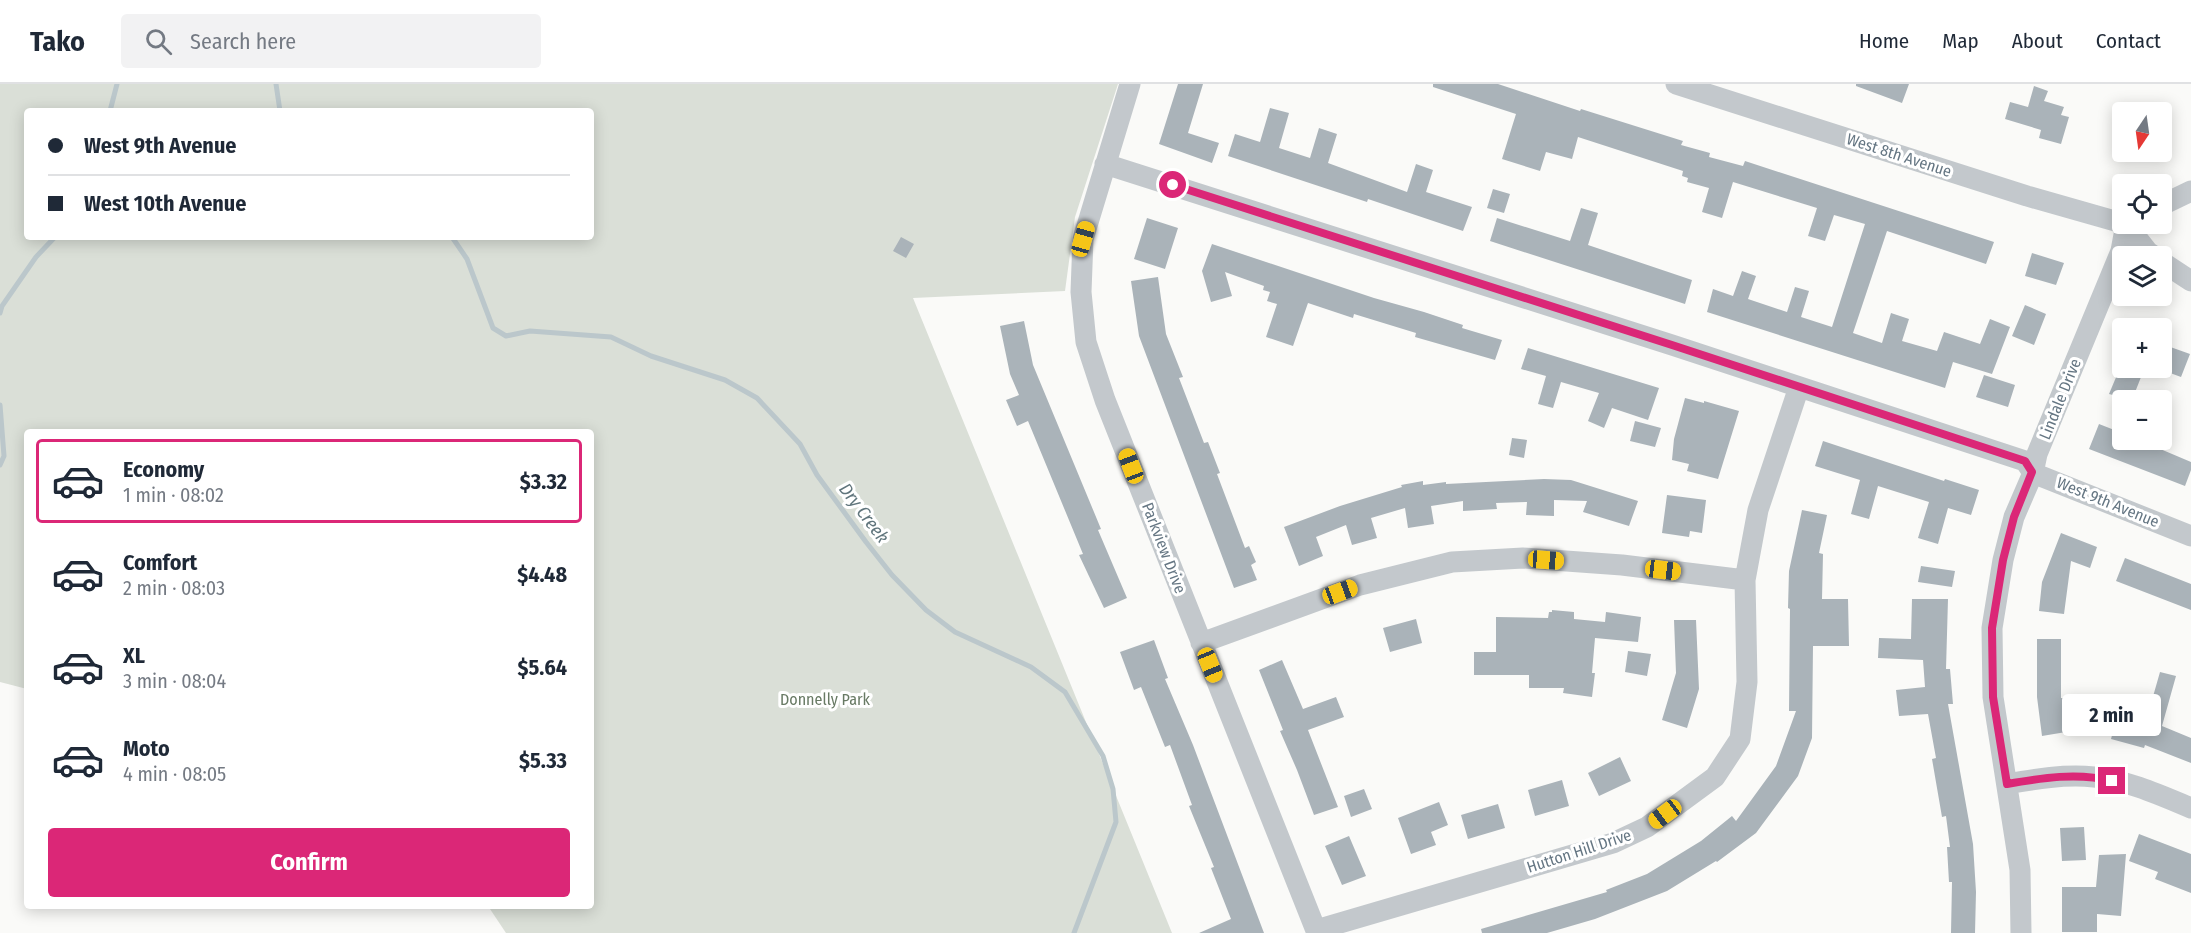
<!DOCTYPE html>
<meta charset="utf-8">
<style>
body{margin:0;font-family:"Fira Sans Condensed",sans-serif;background:#f2f2f3;color:#1f2937;height:100vh;display:flex;flex-direction:column;font-size:22px;white-space:nowrap}
*{box-sizing:border-box;margin:0}
p{font-size:20px;color:#747a83}
.icon{flex:none;width:33px;height:33px;fill:none;stroke:currentColor;stroke-width:2;stroke-linecap:round;stroke-linejoin:round}
.map{position:relative;flex:1;overflow:hidden}
.drawer{position:absolute;left:24px;top:345px;width:570px;height:480px;display:flex;flex-direction:column;background:#fff;border-radius:6px;box-shadow:0 3px 15px #0003}
.drawer>*{flex:none}
.hud{position:absolute;left:24px;top:24px;width:570px;height:132px;border-radius:6px;box-shadow:0 3px 15px #0003;display:grid;align-content:center;height:132px;padding:0 24px;background:#fff}
.needle{width:39px;rotate:193deg}
.tools{position:absolute;left:2112px;top:18px;display:grid;gap:12px}
.tools a{display:grid;place-items:center;width:60px;height:60px;border-radius:6px;background:#fff;box-shadow:0 3px 15px #0003;font-size:30px}
.end{position:absolute;width:27px;height:27px;margin:-14px;border:8px solid #db2777;background:#fff;box-shadow:0 0 0 3px #fff}
.from{border-radius:50%}
.bubble{position:absolute;height:42px;border-radius:6px;background:#fff;box-shadow:0 3px 15px #0003;font-size:20px;font-weight:700;line-height:42px;text-align:center}
.car{position:absolute;width:18px;height:36px;margin:-18px -9px;border-radius:8px;box-shadow:0 0 4px 2px #0007;background:linear-gradient(#f5c518 24%,#345 0 40%,#f5c518 0 76%,#345 0 86%,#f5c518 0)}
.hud b{display:flex;align-items:center;gap:21px;height:57px;font-size:22px}
.hud b+b{border-top:2px solid #e0e1e3}
.hud i{width:15px;height:15px;background:#1f2937}
ul{padding:10px 0 0;list-style:none}
li{display:flex;align-items:center;gap:18px;height:84px;margin:0 12px 9px;padding:0 12px;border:3px solid transparent;border-radius:6px}
li div{flex:1}
li b{display:block;font-size:22px}
li em{font-style:normal;font-weight:700}
li.on{border-color:#db2777}
li>.icon{width:54px;height:54px;stroke-width:1.5}
.primary-button{display:flex;gap:12px;margin-top:auto;padding:12px 24px}
.primary-button a{flex:1;height:69px;border-radius:6px;background:#db2777;color:#fff;font-size:24px;font-weight:700;line-height:69px;text-align:center}
header{display:flex;align-items:center;gap:36px;box-sizing:border-box;height:84px;padding:0 30px;background:#fff;border-bottom:2px solid #e0e1e3}
header strong{font-size:28px}
nav{display:flex;gap:33px;margin-inline-start:auto;font-size:21px}
.search{width:420px;height:54px;background:#f2f2f3;display:flex;align-items:center;gap:15px;box-sizing:border-box;padding:0 21px;border-radius:6px;color:#747a83;font-size:22px}
.map>svg:first-child{display:block}
</style>
<header>
<strong>Tako</strong>
<div class="search"><svg class="icon" aria-label="search" viewBox="0 0 24 24"><circle cx="10" cy="10" r="6"/><path d="M15 15l6 6"/></svg>Search here</div>
<nav><a>Home</a><a>Map</a><a>About</a><a>Contact</a></nav>
</header>
<div class="map">
<svg width="2191" height="849" viewBox="0 0 2191 849">
<rect width="100%" height="100%" fill="#fafaf8"/>
<path fill="#dadfd7" fill-rule="evenodd" d="M0,0H1118L1075,133L1065,207L913,214L1172,849H506L488,822H591V348H27V605L0,598ZM27,27H591V153H27Z"/>
<g fill="none" stroke-linecap="round" stroke-linejoin="round">
<path stroke="#bbc7cb" stroke-width="5" d="M276,0L280,27
M110,27L117,0
M452,153L467,175L493,244L506,252L530,247L611,253L651,272L725,296L757,314L800,360L817,391L866,458L892,491L926,526L955,548L1031,583L1065,608L1103,672L1113,705L1116,738L1074,849
M0,229L2,222L36,173L55,153
M0,321L4,372L0,381"/>
</g>
<path fill="#aab3b9" d="M1178,0H1203L1188,49L1219,59L1212,79L1159,60Z
M1433,0H1498L1580,27L1581,25L1683,57L1681,61L1710,69L1709,73L1743,82L1745,77L1994,158L1986,180L1887,147L1853,249L1882,259L1891,229L1909,235L1902,257L1937,267L1944,248L1980,260L1990,235L2010,243L1992,290L1953,278L1945,304L1707,228L1713,205L1733,212L1742,187L1756,192L1748,215L1787,228L1795,203L1809,207L1801,233L1832,243L1865,140L1834,131L1825,157L1808,152L1817,124L1733,98L1722,134L1702,128L1709,104L1687,98L1688,94L1682,92L1683,87L1578,53L1572,75L1546,68L1540,87L1502,75L1516,30L1433,3Z
M1856,0H1909L1902,19L1856,2Z
M2034,2L2048,7L2044,17L2064,23L2061,31L2069,33L2061,60L2039,54L2041,46L2005,35L2010,18L2028,23Z
M1270,24L1289,29L1279,64L1310,74L1319,44L1337,50L1328,79L1407,108L1416,80L1433,86L1426,108L1472,123L1463,147L1368,115L1367,118L1228,72L1235,50L1260,58Z
M1493,105L1510,110L1504,129L1487,124Z
M1581,124L1598,129L1588,161L1692,196L1685,220L1490,157L1497,134L1570,157Z
M1147,134L1178,144L1165,185L1134,175Z
M901,153L914,160L906,174L893,167Z
M1212,160L1374,214L1424,228L1463,241L1462,244L1502,256L1495,276L1415,253L1416,249L1354,230L1353,234L1308,219L1293,262L1266,253L1277,220L1267,217L1270,208L1263,206L1264,202L1225,188L1232,212L1211,218L1202,187Z
M2032,169L2064,179L2056,201L2025,192Z
M1158,193L1166,250L1183,293L1179,294L1204,359L1208,358L1220,389L1217,390L1245,464L1249,462L1256,478L1251,481L1257,496L1234,504L1139,252L1131,197Z
M2025,221L2046,230L2034,261L2012,252Z
M1024,237L1033,281L1101,445L1098,446L1127,514L1104,524L1079,471L1083,470L1028,337L1017,342L1006,316L1019,311L1010,290L1000,242Z
M2162,260L2190,270L2181,293L2162,286Z
M1528,264L1659,304L1648,336L1612,324L1604,344L1588,337L1599,309L1561,298L1553,324L1538,320L1546,292L1521,285Z
M2122,279V284H2132L2143,288L2132,316L2109,310Z
M1984,291L2015,301L2008,323L1976,313Z
M1685,314L1704,319V317L1739,327L1718,395L1687,387L1689,380L1672,376L1674,355Z
M1635,337L1661,344L1655,363L1630,357Z
M2099,340L2122,349V356H2139L2191,378V386L2185,402L2089,365Z
M1512,354L1527,356L1524,374L1509,371Z
M1823,357L1944,397L1945,395L1979,406L1971,431L1948,424L1938,460L1918,454L1929,418L1878,402L1869,435L1851,430L1860,396L1815,382Z
M1544,395L1571,396L1638,417L1629,442L1583,428L1587,417L1554,416V432L1526,431L1527,418L1496,419L1497,425L1463,427V417L1431,422L1434,440L1408,444L1405,424L1371,434L1377,454L1352,461L1346,441L1316,453L1323,472L1299,482L1284,443L1340,422L1402,403L1401,401L1423,397V401L1446,398V400Z
M1667,411L1706,416L1702,449L1690,447L1689,453L1662,449Z
M1802,426L1827,431L1819,469L1823,470L1822,515H1848L1849,562H1813L1812,654L1798,692L1756,749L1717,778L1716,777L1667,807L1595,835L1547,849H1482L1481,845L1607,808L1606,806L1647,790L1701,757L1732,732L1736,737L1776,682L1796,627H1789L1790,525L1788,524L1789,487Z
M2061,449L2097,463L2090,484L2071,477L2064,530L2039,527L2042,498Z
M2125,474L2191,500V526L2116,497Z
M1921,482L1955,487L1952,503L1918,498Z
M1912,515H1948L1946,585H1950L1953,620H1948L1973,760L1976,808L1975,849H1951L1952,798H1949L1947,763H1950L1946,732L1942,733L1932,675L1936,674L1928,630L1899,632L1896,606L1925,603L1923,576L1878,574L1879,554L1911,555Z
M1552,526L1574,528V535L1605,538L1606,528L1641,533L1638,558L1595,554L1592,589H1595L1592,613L1563,609L1564,604H1529V591H1474V568H1496V533L1548,534L1549,528H1552Z
M1416,535L1422,559L1390,568L1383,544Z
M1674,536H1696L1699,605L1687,644L1662,636L1676,589Z
M2037,555H2061V614H2089V633H2064L2066,648L2042,652L2037,613Z
M1154,556L1168,594L1165,595L1193,661L1264,849H1199L1231,835L1211,784L1214,783L1189,722L1192,721L1170,661L1165,663L1141,603L1134,606L1120,568Z
M1628,567L1651,570L1647,592L1625,588Z
M1282,576L1303,625L1336,613L1344,633L1308,646L1338,723L1314,731L1297,686L1280,647L1283,646L1259,586Z
M2160,588L2176,592L2162,642L2191,654V679L2145,661L2144,664L2111,655L2118,629L2125,631L2129,617L2150,623Z
M1620,673L1631,697L1599,712L1588,689Z
M1562,696L1569,722L1535,732L1528,706Z
M1364,705L1372,725L1351,733L1344,712Z
M1439,718L1448,741L1431,748L1436,761L1411,770L1398,734Z
M1498,720L1505,744L1468,755L1461,731Z
M2084,743L2086,776L2062,777L2060,744Z
M2139,750L2191,770V809L2155,795L2158,788L2129,777Z
M1349,752L1366,792L1342,801L1325,762Z
M2126,770L2121,832L2097,830V848H2062V803H2096L2099,771Z"/>
<g fill="none" stroke-linecap="round" stroke-linejoin="round">
<path stroke="#c3c8cc" stroke-width="21" d="M1130,0L1083,155L1081,208L1086,258L1105,316L1317,849
M1676,0L2027,112L2122,139
M1105,80L1672,261L2025,377L2033,389L2191,452
M2162,121L2191,107
M2126,140L2148,168L2154,172
M2162,178L2191,197
M1201,559L1360,501L1452,478L1523,474L1622,481L1745,496
M2007,700C2035,695 2065,690 2094,693C2127,696 2160,711 2191,724
M1316,846L1613,759L1647,743L1715,693L1740,655L1747,598L1745,496L1758,426L1799,303
M2021,849L2020,786L1993,613L1992,544L2003,476L2014,433L2033,389L2037,370L2121,167L2126,140"/>
</g>
<g fill="none" stroke-linecap="round" stroke-linejoin="round">
<path stroke="#db2777" stroke-width="8" d="M1173,101L1672,261L2025,377L2032,388L2014,433L2003,476L1992,544L1993,613L2007,700C2042,694 2077,688 2112,697"/>
</g>
<g text-anchor="middle" dominant-baseline="central" stroke-width="6" stroke-linejoin="round" paint-order="stroke">
<g font-size="16" fill="#657683" stroke="#fff">
<text transform="translate(1899 71) rotate(18)">West 8th Avenue</text>
<text transform="translate(2060 315) rotate(-68)">Lindale Drive</text>
<text transform="translate(2108 418) rotate(22)">West 9th Avenue</text>
<text transform="translate(1164 464) rotate(69)">Parkview Drive</text>
<text transform="translate(1579 767) rotate(-18)">Hutton Hill Drive</text>
</g>
<g font-size="16" fill="#687a64" stroke="#fff">
<text x="825" y="615">Donnelly Park</text>
</g>
<g font-size="18" font-style="italic" fill="#60757c" stroke="#fff">
<text transform="translate(864 429) rotate(53)">Dry Creek</text>
</g>
</g>
</svg>
<div class="tools">
<a><svg class="needle" viewBox="-14 -14 28 28"><path d="M0-13l5 13h-10z" fill="#e53935"/><path d="M0 13l5-13h-10z" fill="#747a83"/></svg></a>
<a><svg class="icon" aria-label="locate" viewBox="0 0 24 24"><circle cx="12" cy="12" r="6"/><path d="M12 2v4M12 18v4M2 12h4M18 12h4"/></svg></a>
<a><svg class="icon" aria-label="layers" viewBox="0 0 24 24"><path d="M12 4l9 5-9 5-9-5zM3 14l9 5 9-5"/></svg></a>
<a>+</a>
<a>−</a>
</div>
<i class="end from" style="left:1173px;top:101px"></i>
<i class="end" style="left:2112px;top:697px"></i>
<div class="bubble" style="left:2062px;top:610px;width:99px">2 min</div>
<i class="car" style="left:1083px;top:155px;rotate:16deg"></i>
<i class="car" style="left:1131px;top:382px;rotate:339deg"></i>
<i class="car" style="left:1546px;top:476px;rotate:94deg"></i>
<i class="car" style="left:1663px;top:486px;rotate:97deg"></i>
<i class="car" style="left:1340px;top:508px;rotate:70deg"></i>
<i class="car" style="left:1210px;top:581px;rotate:158deg"></i>
<i class="car" style="left:1665px;top:730px;rotate:233deg"></i>
<div class="hud">
<b><i class="from"></i>West 9th Avenue</b>
<b><i></i>West 10th Avenue</b>
</div>
<section class="drawer">
<ul>
<li class="on"><svg class="icon" aria-label="car" viewBox="0 0 24 24"><path d="M5 17H2v-5l4-1 3-4h7l3 4 3 1v5h-3M9 17h6M6 11h13"/><circle cx="7" cy="17" r="2"/><circle cx="17" cy="17" r="2"/></svg><div><b>Economy</b><p>1 min · 08:02</p></div><em>$3.32</em></li>
<li><svg class="icon" aria-label="car" viewBox="0 0 24 24"><path d="M5 17H2v-5l4-1 3-4h7l3 4 3 1v5h-3M9 17h6M6 11h13"/><circle cx="7" cy="17" r="2"/><circle cx="17" cy="17" r="2"/></svg><div><b>Comfort</b><p>2 min · 08:03</p></div><em>$4.48</em></li>
<li><svg class="icon" aria-label="car" viewBox="0 0 24 24"><path d="M5 17H2v-5l4-1 3-4h7l3 4 3 1v5h-3M9 17h6M6 11h13"/><circle cx="7" cy="17" r="2"/><circle cx="17" cy="17" r="2"/></svg><div><b>XL</b><p>3 min · 08:04</p></div><em>$5.64</em></li>
<li><svg class="icon" aria-label="car" viewBox="0 0 24 24"><path d="M5 17H2v-5l4-1 3-4h7l3 4 3 1v5h-3M9 17h6M6 11h13"/><circle cx="7" cy="17" r="2"/><circle cx="17" cy="17" r="2"/></svg><div><b>Moto</b><p>4 min · 08:05</p></div><em>$5.33</em></li>
</ul>
<div class="primary-button"><a>Confirm</a></div>
</section>
</div>
